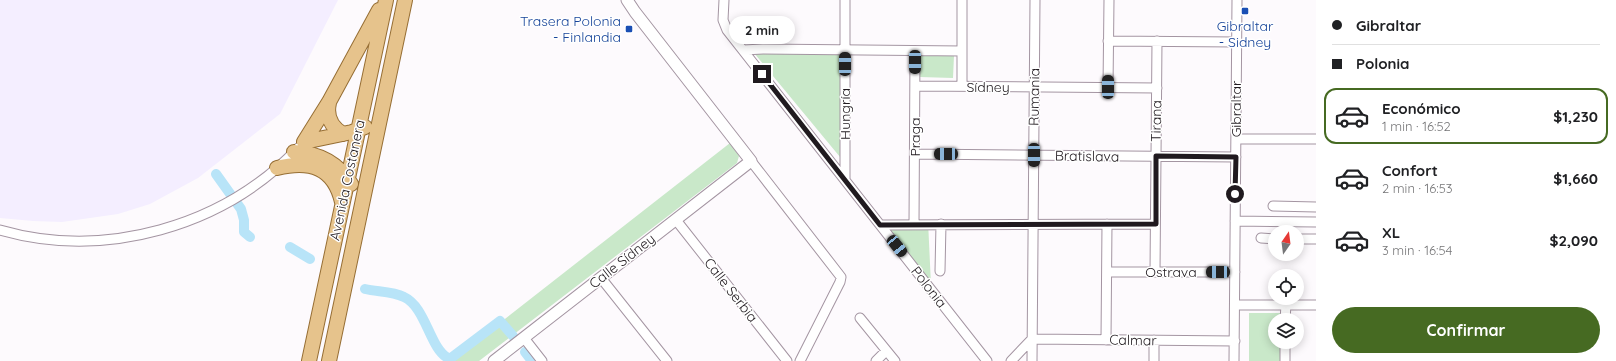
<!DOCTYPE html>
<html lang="es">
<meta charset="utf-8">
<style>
body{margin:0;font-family:Quicksand,sans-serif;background:#f2f2f2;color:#202124;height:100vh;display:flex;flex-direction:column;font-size:15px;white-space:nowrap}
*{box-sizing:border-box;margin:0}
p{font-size:13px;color:#757577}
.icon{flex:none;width:22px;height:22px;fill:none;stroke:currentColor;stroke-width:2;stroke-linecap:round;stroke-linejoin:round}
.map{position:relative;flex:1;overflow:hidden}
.details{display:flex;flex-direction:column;background:#fff;width:300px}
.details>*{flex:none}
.banner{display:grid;align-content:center;height:88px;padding:0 16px;background:#fff}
.needle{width:26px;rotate:14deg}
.buttons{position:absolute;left:1268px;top:225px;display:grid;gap:8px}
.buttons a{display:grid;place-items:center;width:36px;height:36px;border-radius:50%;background:#fff;box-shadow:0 2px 10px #0003;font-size:20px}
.end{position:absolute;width:18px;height:18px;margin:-9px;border:5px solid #201a1f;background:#fff;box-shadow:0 0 0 2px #fff}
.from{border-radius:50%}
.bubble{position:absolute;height:28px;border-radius:14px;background:#fff;box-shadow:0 2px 10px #0003;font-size:13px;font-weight:700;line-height:28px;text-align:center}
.car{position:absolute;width:12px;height:24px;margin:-12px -6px;border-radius:5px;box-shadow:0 0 3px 1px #0007;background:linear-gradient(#222 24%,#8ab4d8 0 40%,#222 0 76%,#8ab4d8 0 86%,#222 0)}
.banner b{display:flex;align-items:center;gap:14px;height:38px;font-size:15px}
.banner b+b{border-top:1px solid #e0e0e0}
.banner i{width:10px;height:10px;background:#202124}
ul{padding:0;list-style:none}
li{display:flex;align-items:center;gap:12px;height:56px;margin:0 8px 6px;padding:0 8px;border:2px solid transparent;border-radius:12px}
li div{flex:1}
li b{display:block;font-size:15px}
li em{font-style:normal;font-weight:700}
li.active{border-color:#466a22}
li>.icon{width:36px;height:36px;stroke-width:1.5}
.primary-button{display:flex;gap:8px;margin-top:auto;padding:8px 16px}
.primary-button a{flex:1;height:46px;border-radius:24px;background:#466a22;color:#fff;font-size:16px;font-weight:700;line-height:46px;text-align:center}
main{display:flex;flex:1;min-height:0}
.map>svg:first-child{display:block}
</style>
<main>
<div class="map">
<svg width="1316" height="361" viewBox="0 0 1316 361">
<rect width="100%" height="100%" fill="#fdfafd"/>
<path fill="#f4eeff" d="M0,0H338L280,114L198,178L150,204L118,214L62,222L33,221L0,218Z"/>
<path fill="#c9e8c9" d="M754,53L803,54V53H831V55H840V157Z
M919,56H954L953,78L920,77Z
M730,143L739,156L737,163L479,361H444H451Z
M882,221H928L931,285Z
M1249,313H1280V320H1275V342H1280V361H1249Z"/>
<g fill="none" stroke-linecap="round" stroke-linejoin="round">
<path stroke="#b8e4f8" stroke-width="10" d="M216,174L241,209L244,220V232L250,237
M290,247L310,259
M365,289C377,292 392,291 404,297C426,307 430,349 448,358H451L500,321L513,336
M525,352L532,361"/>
<defs>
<path id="minor" d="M724,0L723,20L727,30L987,361
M962,0V86
M1108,41L1236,42
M743,50L763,49L962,51
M915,86L1157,88
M1108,87L1109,0
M1236,139H1316
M915,154L1236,157
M751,161L841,277L840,282L800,361
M845,180V0
M1273,206L1316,207
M676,220L787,361
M1235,221L1316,222
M914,224L915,51
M881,225L1155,224
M0,230C105,260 223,227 298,148
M1261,238L1275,239
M1297,239H1316
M940,271L941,224
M1107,272H1235
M1155,272L1157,41
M601,278L667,361
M1235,305H1316
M860,318L895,361
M1285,320L1286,305
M524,338L542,361
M1106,340L1107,224
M876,361L886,351
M1011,361L1032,339L1235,341
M1032,361L1035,0
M1154,361V340
M1234,361L1237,0
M1285,361V342"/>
<path id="tertiary" d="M494,361L751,161L635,12L627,0"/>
<path id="primary" d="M329,103C326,116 331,127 343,134
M304,142L329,102L379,10
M304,142L352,132L365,127
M294,152C318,153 338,163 351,184
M277,168C310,160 334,167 342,202
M309,361L386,0
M329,361L405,0"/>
</defs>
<use href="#minor" stroke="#a495a2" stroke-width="11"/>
<use href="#tertiary" stroke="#a495a2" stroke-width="13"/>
<use href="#primary" stroke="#966e34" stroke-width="16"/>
<use href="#minor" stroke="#fff" stroke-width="9"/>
<use href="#tertiary" stroke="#fff" stroke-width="11"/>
<use href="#primary" stroke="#e6c38c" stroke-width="14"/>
</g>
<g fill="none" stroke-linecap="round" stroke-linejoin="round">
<path stroke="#201a1f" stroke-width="5" d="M762,74L880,225L1156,224V156L1236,157L1235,194"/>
</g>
<g fill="#1a4fb4" stroke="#fff" stroke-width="1.5">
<rect x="1241" y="7" width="8" height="8" rx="2"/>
<rect x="625" y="25" width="8" height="8" rx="2"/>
</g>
<g text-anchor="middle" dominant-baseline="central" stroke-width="3" stroke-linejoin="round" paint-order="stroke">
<g font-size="14" fill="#164399" stroke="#fff" text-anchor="end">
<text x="621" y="21">Trasera Polonia<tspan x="621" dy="16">- Finlandia</tspan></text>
<text x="1245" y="26" text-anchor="middle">Gibraltar<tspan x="1245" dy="16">- Sidney</tspan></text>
</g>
<g font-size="14" fill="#201a1f" stroke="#fff">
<text x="988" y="87">Sídney</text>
<text transform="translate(1034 97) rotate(-89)">Rumania</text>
<text transform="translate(1236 109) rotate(-90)">Gibraltar</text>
<text transform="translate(845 114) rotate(-90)">Hungría</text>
<text transform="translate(1156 121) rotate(-89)">Tirana</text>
<text transform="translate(915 137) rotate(-90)">Praga</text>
<text transform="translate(1087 156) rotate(1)">Bratislava</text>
<text transform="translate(347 180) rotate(-78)">Avenida Costanera</text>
<text transform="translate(622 261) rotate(-38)">Calle Sídney</text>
<text x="1171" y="272">Ostrava</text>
<text transform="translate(929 287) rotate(52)">Polonia</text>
<text transform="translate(731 290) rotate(52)">Calle Serbia</text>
<text transform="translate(1133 340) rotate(1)">Calmar</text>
</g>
</g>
</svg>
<div class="buttons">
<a><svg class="needle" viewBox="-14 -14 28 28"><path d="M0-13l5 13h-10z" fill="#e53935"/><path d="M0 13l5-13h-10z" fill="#757577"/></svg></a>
<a><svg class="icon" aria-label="locate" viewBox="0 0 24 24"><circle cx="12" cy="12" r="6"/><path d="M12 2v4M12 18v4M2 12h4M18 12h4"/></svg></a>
<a><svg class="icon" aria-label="layers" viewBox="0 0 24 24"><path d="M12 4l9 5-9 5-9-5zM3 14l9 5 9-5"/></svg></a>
</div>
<i class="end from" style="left:1235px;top:194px"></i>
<i class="end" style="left:762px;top:74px"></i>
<div class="bubble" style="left:729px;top:16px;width:66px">2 min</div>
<i class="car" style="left:915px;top:62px;rotate:180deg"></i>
<i class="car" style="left:845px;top:64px;rotate:0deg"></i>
<i class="car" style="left:1108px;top:87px;rotate:0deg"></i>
<i class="car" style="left:946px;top:154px;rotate:270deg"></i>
<i class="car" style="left:1034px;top:155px;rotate:180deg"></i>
<i class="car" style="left:897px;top:246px;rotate:141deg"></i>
<i class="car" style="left:1218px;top:272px;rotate:270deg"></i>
</div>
<section class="details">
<div class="banner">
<b><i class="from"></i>Gibraltar</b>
<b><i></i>Polonia</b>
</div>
<ul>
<li class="active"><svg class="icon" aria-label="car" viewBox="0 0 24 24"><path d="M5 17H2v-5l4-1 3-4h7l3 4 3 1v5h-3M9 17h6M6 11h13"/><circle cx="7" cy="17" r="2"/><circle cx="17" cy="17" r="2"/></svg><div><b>Económico</b><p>1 min · 16:52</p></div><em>$1,230</em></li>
<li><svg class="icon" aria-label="car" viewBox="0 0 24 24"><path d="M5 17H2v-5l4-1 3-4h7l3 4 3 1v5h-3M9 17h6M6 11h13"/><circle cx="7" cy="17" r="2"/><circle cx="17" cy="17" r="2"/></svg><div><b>Confort</b><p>2 min · 16:53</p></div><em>$1,660</em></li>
<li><svg class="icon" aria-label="car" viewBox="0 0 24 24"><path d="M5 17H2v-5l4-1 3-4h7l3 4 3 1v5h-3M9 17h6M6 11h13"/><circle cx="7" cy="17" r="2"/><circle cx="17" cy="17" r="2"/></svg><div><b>XL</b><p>3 min · 16:54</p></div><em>$2,090</em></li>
</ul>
<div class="primary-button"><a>Confirmar</a></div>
</section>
</main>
